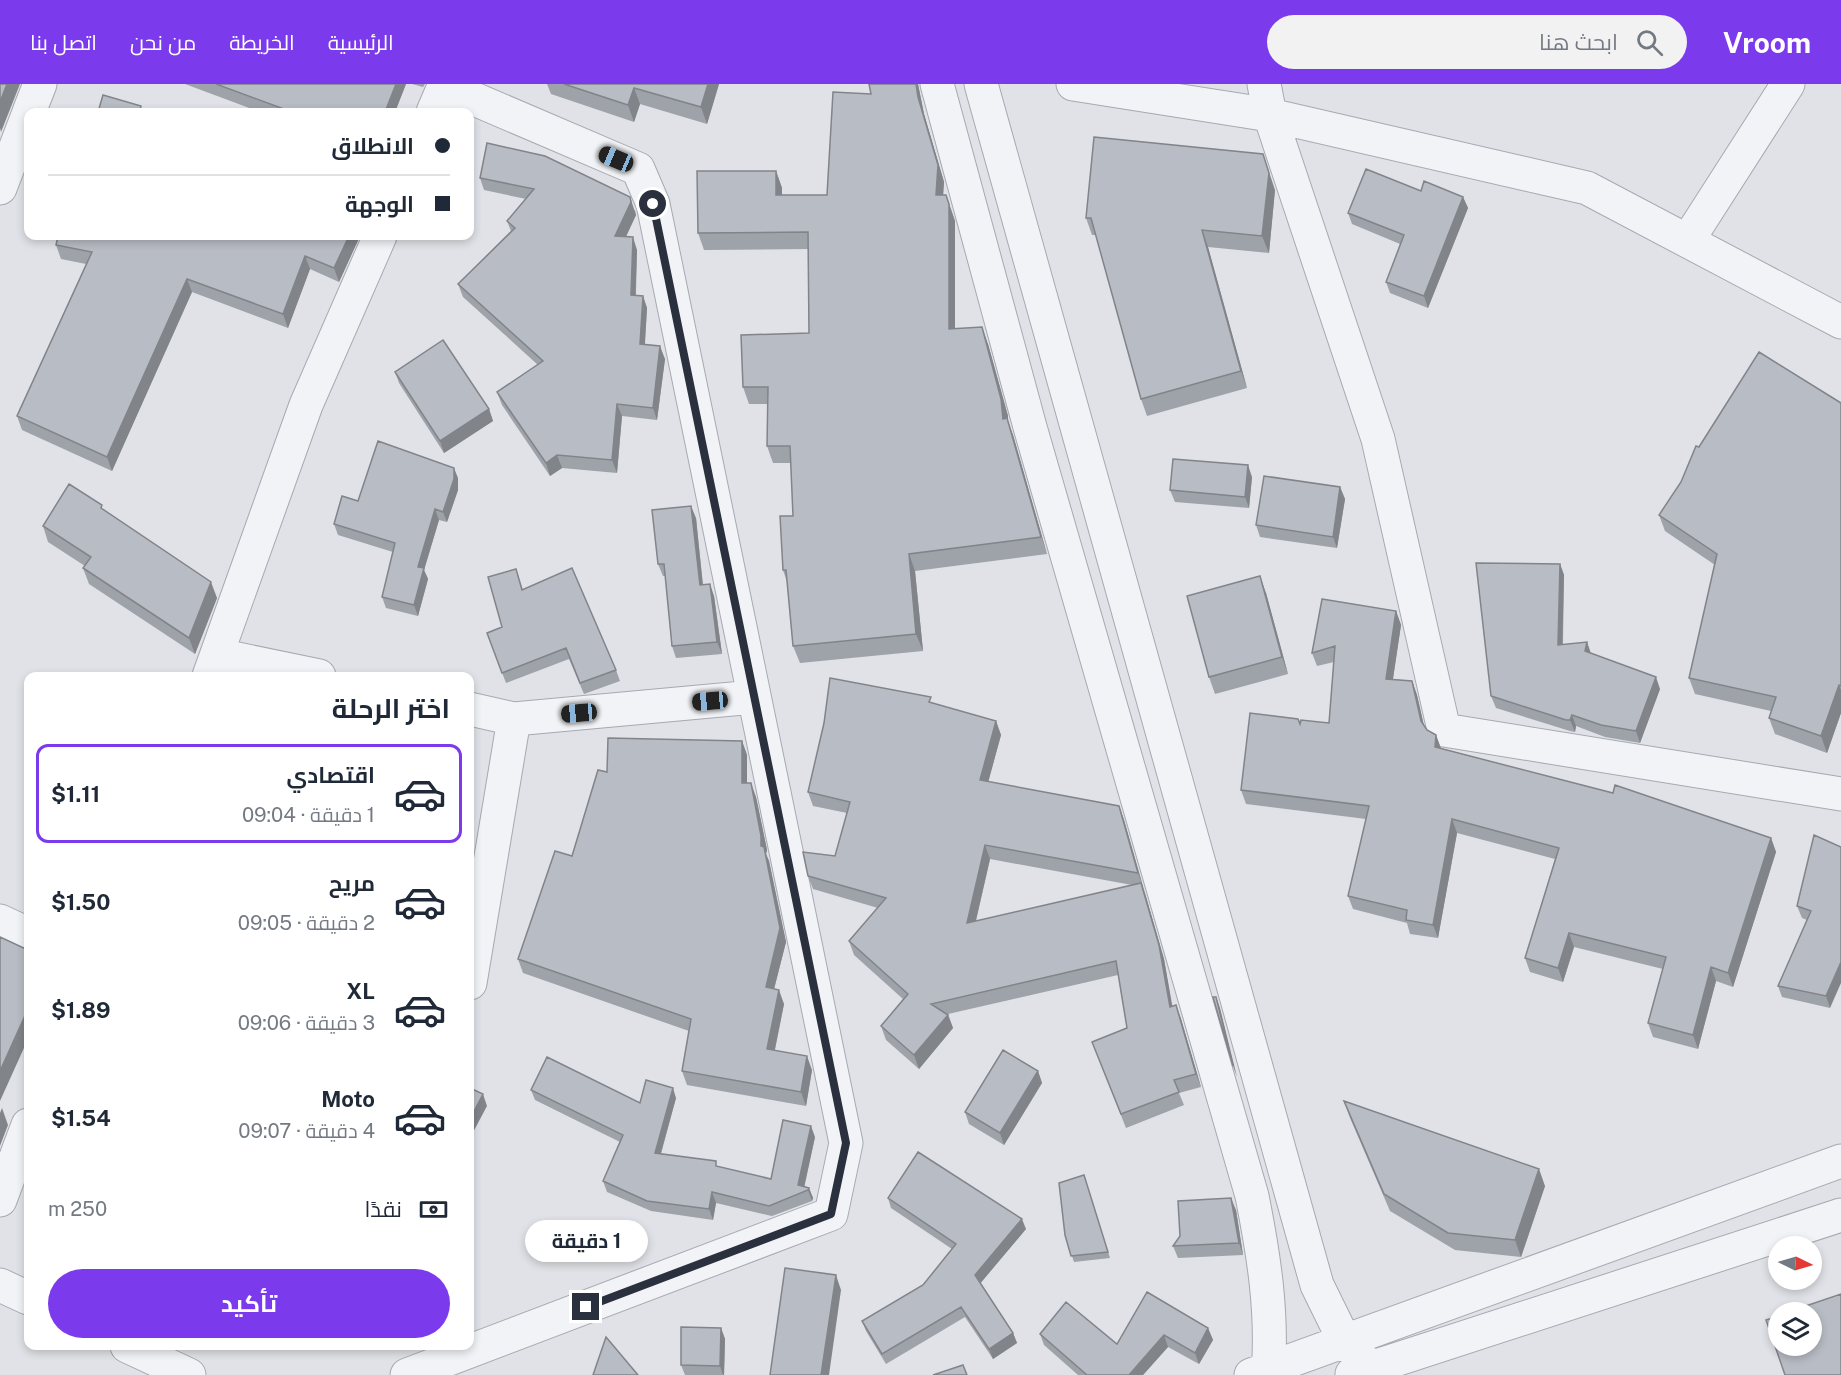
<!DOCTYPE html>
<html lang="ar">
<meta charset="utf-8">
<style>
body{margin:0;font-family:"Public Sans",Cairo,sans-serif;background:#f2f2f3;color:#1f2937;direction:rtl;height:100vh;display:flex;flex-direction:column;font-size:22px;white-space:nowrap}
*{box-sizing:border-box;margin:0}
p{font-size:20px;color:#747a83}
.icon{flex:none;width:33px;height:33px;fill:none;stroke:currentColor;stroke-width:2;stroke-linecap:round;stroke-linejoin:round}
.map{position:relative;flex:1;overflow:hidden;direction:ltr}
.sheet{position:absolute;left:24px;top:588px;width:450px;height:678px;display:flex;flex-direction:column;background:#fff;border-radius:12px;box-shadow:0 3px 9px #0003;direction:rtl}
.sheet>*{flex:none}
.guide{position:absolute;left:24px;top:24px;width:450px;height:132px;border-radius:12px;box-shadow:0 3px 9px #0003;direction:rtl;display:grid;align-content:center;height:132px;padding:0 24px;background:#fff}
.needle{width:39px;rotate:95deg}
.controls{position:absolute;left:1768px;top:1152px;display:grid;gap:12px}
.controls a{display:grid;place-items:center;width:54px;height:54px;border-radius:50%;background:#fff;box-shadow:0 3px 9px #0003;font-size:30px}
.end{position:absolute;width:27px;height:27px;margin:-14px;border:8px solid #2a303d;background:#fff;box-shadow:0 0 0 3px #fff}
.from{border-radius:50%}
.bubble{position:absolute;height:42px;border-radius:21px;background:#fff;box-shadow:0 3px 9px #0003;font-size:20px;font-weight:700;line-height:42px;text-align:center;direction:rtl}
.car{position:absolute;width:18px;height:36px;margin:-18px -9px;border-radius:8px;box-shadow:0 0 4px 2px #0007;background:linear-gradient(#222 24%,#8ab4d8 0 40%,#222 0 76%,#8ab4d8 0 86%,#222 0)}
.guide b{display:flex;align-items:center;gap:21px;height:57px;font-size:22px}
.guide b+b{border-top:2px solid #e0e1e3}
.guide i{width:15px;height:15px;background:#1f2937}
ul{padding:0;list-style:none}
li{display:flex;align-items:center;gap:18px;height:99px;margin:0 12px 9px;padding:0 12px;border:3px solid transparent;border-radius:12px}
li div{flex:1}
li b{display:block;font-size:22px}
li em{font-style:normal;font-weight:700}
li.selected{border-color:#7c3aed}
li>.icon{width:54px;height:54px;stroke-width:1.5}
h2{padding:0 24px;font-size:27px;line-height:72px}
.pay{display:flex;align-items:center;gap:15px;height:66px;padding:0 24px;font-size:22px}
.pay p{margin-inline-start:auto}
.action{display:flex;gap:12px;margin-top:auto;padding:12px 24px}
.action a{flex:1;height:69px;border-radius:36px;background:#7c3aed;color:#fff;font-size:24px;font-weight:700;line-height:69px;text-align:center}
header{display:flex;align-items:center;gap:36px;box-sizing:border-box;height:84px;padding:0 30px;background:#7c3aed;color:#fff}
header strong{font-size:28px}
nav{display:flex;gap:33px;margin-inline-start:auto;font-size:21px}
.search{width:420px;height:54px;background:#f2f2f3;display:flex;align-items:center;gap:15px;box-sizing:border-box;padding:0 21px;border-radius:33px;color:#747a83;font-size:22px}
.map>svg:first-child{display:block}
</style>
<header>
<strong>Vroom</strong>
<div class="search"><svg class="icon" aria-label="search" viewBox="0 0 24 24"><circle cx="10" cy="10" r="6"/><path d="M15 15l6 6"/></svg>ابحث هنا</div>
<nav><a>الرئيسية</a><a>الخريطة</a><a>من نحن</a><a>اتصل بنا</a></nav>
</header>
<div class="map">
<svg width="1841" height="1291" viewBox="0 0 1841 1291">
<rect width="100%" height="100%" fill="#e0e2e7"/>
<g fill="none" stroke-linecap="round" stroke-linejoin="round">
<defs>
<path id="minor" d="M937,0L1030,343L1252,1112C1264,1172 1273,1230 1268,1291
M981,0L1317,1201L1344,1256L1371,1284
M1073,0L1270,31L1587,104L1841,238
M1264,0L1270,31L1378,355L1444,646L1841,710
M29,28L40,0
M433,28L445,0
M0,104L28,31
M1688,156L1788,0
M218,571L319,592
M209,592L306,321L380,152
M470,625L514,635L754,613
M0,837L28,850
M470,899L514,635
M0,1116L28,1041
M0,1201L28,1214
M127,1262L189,1291
M1352,1290L1841,1131
M407,1291L831,1130L846,1059L653,120L638,85L444,2
M1251,1291L1841,1077"/>
</defs>
<use href="#minor" stroke="#a6a9b1" stroke-width="35"/>
<use href="#minor" stroke="#f2f3f6" stroke-width="33"/>
</g>
<path fill="#9ea2a9" fill-rule="evenodd" d="M185,0H406L395,28H260Z
M412,0H425L423,3Z
M547,0H719L707,40L640,20L634,38L551,10Z
M869,0H918L924,30L944,98L943,111H946L955,137V245L988,260L1008,332V338L1013,351L1047,470L915,487L923,567L800,579L793,562L787,498L783,486L793,432L791,379H773L767,362L768,320H749L743,303L809,249L808,165L704,166L698,149L776,87L782,104V111H827L871,10Z
M480,94L635,126L636,131L626,153L637,166L636,211L643,212L647,224L645,260L665,275L657,336L622,332L617,389L562,384L550,392L502,321L497,308L538,281L463,213L458,200L511,147L507,137L526,115L484,106Z
M1275,106L1269,169L1208,163L1247,304L1147,332L1141,315L1096,151H1092L1086,134Z
M1421,107L1463,113L1468,124L1428,224L1390,209L1386,198L1400,160L1352,140L1348,129Z
M58,152H360L339,198L310,185L288,244L192,208L112,387L22,346L17,332L86,180L61,175L56,161Z
M395,288L489,325L493,337L444,369L399,299Z
M1841,319V629L1827,669L1775,650L1769,634L1771,627L1695,610L1689,594L1715,481L1665,447L1659,431L1681,398Z
M1252,393L1249,424L1175,418L1170,406Z
M458,394V406L447,438L439,436L424,486L428,495L418,532L386,524L382,513L393,468L338,451L334,440L358,417Z
M1340,403L1345,415L1337,464L1260,453L1256,441Z
M104,426L217,514L195,570L89,500L83,484L85,482L48,458L43,442Z
M696,434L703,501L714,512L722,570L676,574L672,562L666,492H663L658,480Z
M1560,480L1564,491L1563,561L1587,558L1591,570L1660,605L1640,659L1605,653L1576,642L1575,648L1570,647L1496,624L1491,612Z
M516,485L523,506L616,586L620,597L584,610L569,575L506,599L487,549L502,543Z
M1266,509L1288,590L1215,610L1209,593Z
M1396,527L1401,541L1393,595L1412,597L1417,611L1424,642L1427,646L1436,651L1441,664L1771,754L1776,768L1733,903L1716,897L1698,965L1653,953L1648,939L1663,885L1574,863L1563,898L1530,888L1525,874L1555,775L1457,749L1438,854L1410,850L1407,839L1353,825L1348,812L1366,735L1246,720L1241,706L1300,639H1329L1334,578L1317,582L1312,569Z
M933,619L996,637L1001,651L988,698L1119,722L1124,736L1164,875L1172,923L1176,921L1181,935L1201,1003L1179,1009L1184,1021L1126,1044L1092,958L1127,944L1118,891L948,930L953,944L919,985L886,956L881,942L903,915L854,871L849,857L878,824L813,805L808,792L835,772L847,729L813,722L808,708ZM990,775L1132,801L976,837Z
M742,657L747,671V699L756,713L767,766L766,770L769,777L786,858L774,905L784,920L775,966L812,986L806,1022L687,1001L682,987L689,947L523,889L518,875L572,772L607,688Z
M1814,751L1830,924L1782,913L1778,902L1807,836L1802,834L1797,822Z
M1038,987L1042,999L1004,1061L969,1040L965,1028Z
M531,1006L640,1019L676,1014L661,1070L771,1095L815,1053L804,1102L809,1104L813,1114L812,1117L772,1132L716,1119L713,1136L651,1127L607,1108L603,1097L620,1058L535,1016Z
M1344,1017L1545,1102L1521,1173L1455,1166L1390,1127L1350,1034Z
M1084,1091L1110,1174L1074,1178L1065,1151Z
M888,1114L1026,1145L980,1199L1013,1249L1017,1259L993,1275L965,1233L886,1280L866,1247L862,1237L923,1201L952,1165L891,1124Z
M1236,1126L1243,1171L1178,1174L1173,1162Z
M721,1244L725,1255L724,1291H685L681,1281Z
M1208,1244L1213,1256L1199,1280L1168,1263L1143,1291H1078L1044,1261L1040,1250L1117,1260Z"/>
<path fill="#818489" d="M7,0H20L1,48L0,44V18Z
M396,0H406L395,28H385Z
M708,0H719L707,40L701,23Z
M916,0H918L924,30L944,98L942,128L936,111Z
M634,4L640,20L634,38L628,21Z
M1263,70L1275,106L1269,169L1262,152Z
M776,87L782,104V128L776,111Z
M946,111L955,137V262L949,245Z
M630,113L636,131L620,165L615,152Z
M1463,113L1468,124L1428,224L1424,212Z
M1202,146L1208,163L1247,304L1241,287Z
M349,152H360L339,198L334,184Z
M633,153L637,166L635,223L631,211Z
M305,172L310,185L288,244L283,230Z
M187,195L192,208L112,387L107,373Z
M643,212L647,224L644,272L640,260Z
M982,243L988,260L1008,332V338L1013,351L1047,470L1003,335Z
M660,262L665,275L657,336L653,324Z
M617,320L622,332L617,389L612,376Z
M489,325L493,337L444,369L440,357Z
M557,371L562,384L550,392L546,379Z
M1248,381L1252,393L1249,424L1245,413Z
M454,384L458,394V406L447,438L443,428Z
M1340,403L1345,415L1337,464L1333,453Z
M691,422L696,434L704,513L700,501Z
M435,425L439,436L424,486L428,495L418,532L414,521L418,483Z
M909,470L915,487L923,567L916,550Z
M1560,480L1564,491L1562,573L1558,561Z
M1260,492L1266,509L1288,590L1282,573Z
M211,498L217,514L195,570L189,554Z
M710,500L714,512L722,570L717,558Z
M1396,527L1401,541L1391,608L1386,595Z
M1587,558L1591,570L1585,567Z
M1656,593L1660,605L1640,659L1636,647Z
M1412,597L1417,611L1426,651L1421,637Z
M1839,601L1841,606V629L1827,669L1821,652Z
M1572,631L1576,642L1575,648L1570,636Z
M996,637L1001,651L985,710L980,696Z
M1436,651L1441,665L1435,663Z
M742,657L747,671V713L742,699Z
M751,699L756,713L767,766L766,770L769,777L786,858L771,917L766,903L761,762Z
M1119,722L1124,736L1143,803L1138,789Z
M1452,735L1457,749L1438,854L1433,841Z
M1771,754L1776,768L1733,903L1728,889Z
M470,759L473,768L470,789Z
M985,761L990,775L972,853L967,839Z
M1141,799L1146,813L1164,875L1175,937L1170,923Z
M1569,849L1574,863L1563,898L1558,884Z
M1841,878V899L1830,924L1826,912Z
M1711,883L1716,897L1698,965L1693,951Z
M779,906L784,920L772,979L767,965Z
M1216,913L1220,924L1237,993L1233,982Z
M1176,921L1181,935L1201,1003L1196,990Z
M28,925V955L0,1017V987Z
M948,931L953,944L919,985L914,971Z
M807,972L812,986L806,1022L801,1008Z
M1038,987L1042,999L1004,1061L1000,1049Z
M673,1004L676,1014L658,1079L655,1069Z
M483,1010L487,1022L470,1054V1035Z
M2,1024L8,1041L0,1062V1029Z
M811,1042L815,1053L803,1109L798,1101Z
M1539,1085L1545,1102L1521,1173L1515,1156Z
M809,1104L813,1114L812,1117L808,1106Z
M712,1108L716,1119L713,1136L709,1125Z
M1231,1114L1236,1126L1243,1171L1239,1159Z
M1022,1135L1026,1145L979,1201L975,1191Z
M836,1191L841,1206L829,1291H821Z
M721,1244L725,1255L724,1291H723L720,1282Z
M1208,1244L1213,1256L1199,1280L1195,1269Z
M1013,1249L1017,1259L993,1275L989,1265Z
M1164,1251L1168,1263L1143,1291H1129Z"/>
<path fill="#b8bcc4" stroke="#818489" stroke-width="1.5" d="M0,0H7L0,18Z
M216,0H396L385,28H292Z
M564,0H708L701,23L634,4L628,21Z
M869,0H916L918,13L938,81L936,111H946L949,120V245L982,243L1001,315L1003,335L1007,334L1041,453L909,470L916,550L793,562L786,486H783L780,432H793L790,362H767L768,303H743L741,251L809,249L808,148L698,149L697,87H776V111H827L833,8L871,10Z
M103,11L141,22L140,27L143,28H98Z
M1094,53L1263,70L1269,89L1262,152L1202,146L1241,287L1141,315L1091,134H1086Z
M487,59L545,72L630,113L631,118L615,152L633,153L631,211L643,212L640,260L660,262L653,324L617,320L612,376L557,371L546,379L497,308L543,277L458,200L515,144L507,137L534,105L480,94Z
M1366,85L1421,107L1424,97L1463,113L1424,212L1386,198L1404,151L1348,129Z
M58,152H349L334,184L305,172L283,230L187,195L107,373L17,332L92,168L56,161Z
M443,256L489,325L440,357L395,288Z
M1759,268L1841,319V602L1839,601L1821,652L1769,634L1776,613L1689,594L1717,470L1659,431L1681,398L1696,362L1699,363Z
M378,357L454,384V395L443,428L435,425L418,483L424,484L414,521L382,513L395,459L334,440L342,412L358,417Z
M1173,375L1248,381L1245,413L1170,406Z
M1264,392L1340,403L1333,453L1256,441Z
M69,400L102,421L101,424L211,498L189,554L83,484L91,473L43,442Z
M691,422L700,501L710,500L717,558L672,562L664,480H658L652,426Z
M1476,479L1560,480L1558,561L1587,558L1585,567L1656,593L1636,647L1601,641L1572,631L1570,636H1566L1491,612Z
M572,484L616,586L580,599L566,564L502,589L487,549L502,543L488,493L516,485L522,506Z
M1260,492L1282,573L1209,593L1187,512Z
M1322,515L1396,527L1386,595L1412,597L1421,637L1427,646L1436,651L1435,663L1613,709L1615,701L1771,754L1728,889L1711,883L1693,951L1648,939L1666,873L1569,849L1558,884L1525,874L1559,764L1452,735L1433,841L1406,836L1407,826L1348,812L1369,722L1241,706L1250,629L1298,635L1300,640L1301,636L1329,639L1335,562L1312,569Z
M830,594L931,613L929,618L996,637L980,696L1119,722L1138,789L985,761L967,839L1141,799L1159,861L1170,923L1176,921L1196,990L1174,996L1179,1008L1121,1030L1092,958L1127,944L1116,877L931,920L948,931L914,971L881,942L908,910L849,857L886,814L808,792L803,768L835,772L850,718L808,708L824,639Z
M608,654L742,657V699H751L761,752V762L764,763L780,844L766,903L779,906L767,965L807,972L801,1008L682,987L691,935L518,875L555,767L572,772L598,686L607,688Z
M1814,751L1841,763V878L1826,912L1778,902L1811,827L1797,822Z
M0,853L28,866V925L0,987Z
M1213,913H1216L1233,982Z
M1003,966L1038,987L1000,1049L965,1028Z
M547,973L640,1019L646,996L673,1004L655,1069L716,1077V1082L771,1095L783,1036L811,1042L798,1101L809,1104L808,1106L769,1122L712,1108L709,1125L647,1117L603,1097L623,1051L531,1006Z
M470,1004L483,1010L470,1035Z
M1344,1017L1539,1085L1515,1156L1448,1149L1384,1110Z
M918,1068L1022,1135L975,1191L1013,1249L989,1265L961,1223L882,1270L862,1237L923,1201L956,1160L888,1114Z
M1084,1091L1108,1168L1071,1172L1065,1151L1059,1099Z
M1231,1114L1239,1159L1173,1162L1180,1152L1178,1117Z
M785,1184L836,1191L821,1291H770Z
M1147,1208L1208,1244L1195,1269L1164,1251L1129,1291H1087L1040,1250L1066,1218L1117,1260Z
M1841,1210V1291H1785L1766,1236L1779,1232V1262H1812V1228H1788Z
M681,1243L721,1244L720,1282L681,1281Z
M606,1253L638,1291H593Z
M963,1281L967,1291H933Z"/>
<g fill="none" stroke-linecap="round" stroke-linejoin="round">
<path stroke="#2a303d" stroke-width="8" d="M586,1223L831,1130L846,1059L653,120"/>
</g>
</svg>
<div class="controls">
<a><svg class="needle" viewBox="-14 -14 28 28"><path d="M0-13l5 13h-10z" fill="#e53935"/><path d="M0 13l5-13h-10z" fill="#747a83"/></svg></a>
<a><svg class="icon" aria-label="layers" viewBox="0 0 24 24"><path d="M12 4l9 5-9 5-9-5zM3 14l9 5 9-5"/></svg></a>
</div>
<i class="end from" style="left:653px;top:120px"></i>
<i class="end" style="left:586px;top:1223px"></i>
<div class="bubble" style="left:525px;top:1136px;width:123px">1 دقيقة</div>
<i class="car" style="left:616px;top:75px;rotate:293deg"></i>
<i class="car" style="left:710px;top:617px;rotate:265deg"></i>
<i class="car" style="left:579px;top:629px;rotate:265deg"></i>
<div class="guide">
<b><i class="from"></i>الانطلاق</b>
<b><i></i>الوجهة</b>
</div>
<section class="sheet">
<h2>اختر الرحلة</h2>
<ul>
<li class="selected"><svg class="icon" aria-label="car" viewBox="0 0 24 24"><path d="M5 17H2v-5l4-1 3-4h7l3 4 3 1v5h-3M9 17h6M6 11h13"/><circle cx="7" cy="17" r="2"/><circle cx="17" cy="17" r="2"/></svg><div><b>اقتصادي</b><p>1 دقيقة · 09:04</p></div><em>$1.11</em></li>
<li><svg class="icon" aria-label="car" viewBox="0 0 24 24"><path d="M5 17H2v-5l4-1 3-4h7l3 4 3 1v5h-3M9 17h6M6 11h13"/><circle cx="7" cy="17" r="2"/><circle cx="17" cy="17" r="2"/></svg><div><b>مريح</b><p>2 دقيقة · 09:05</p></div><em>$1.50</em></li>
<li><svg class="icon" aria-label="car" viewBox="0 0 24 24"><path d="M5 17H2v-5l4-1 3-4h7l3 4 3 1v5h-3M9 17h6M6 11h13"/><circle cx="7" cy="17" r="2"/><circle cx="17" cy="17" r="2"/></svg><div><b>XL</b><p>3 دقيقة · 09:06</p></div><em>$1.89</em></li>
<li><svg class="icon" aria-label="car" viewBox="0 0 24 24"><path d="M5 17H2v-5l4-1 3-4h7l3 4 3 1v5h-3M9 17h6M6 11h13"/><circle cx="7" cy="17" r="2"/><circle cx="17" cy="17" r="2"/></svg><div><b>Moto</b><p>4 دقيقة · 09:07</p></div><em>$1.54</em></li>
</ul>
<div class="pay"><svg class="icon" aria-label="cash" viewBox="0 0 24 24"><path d="M3 7h18v10H3z"/><circle cx="12" cy="12" r="2"/></svg>نقدًا<p>250 m</p></div>
<div class="action"><a>تأكيد</a></div>
</section>
</div>
